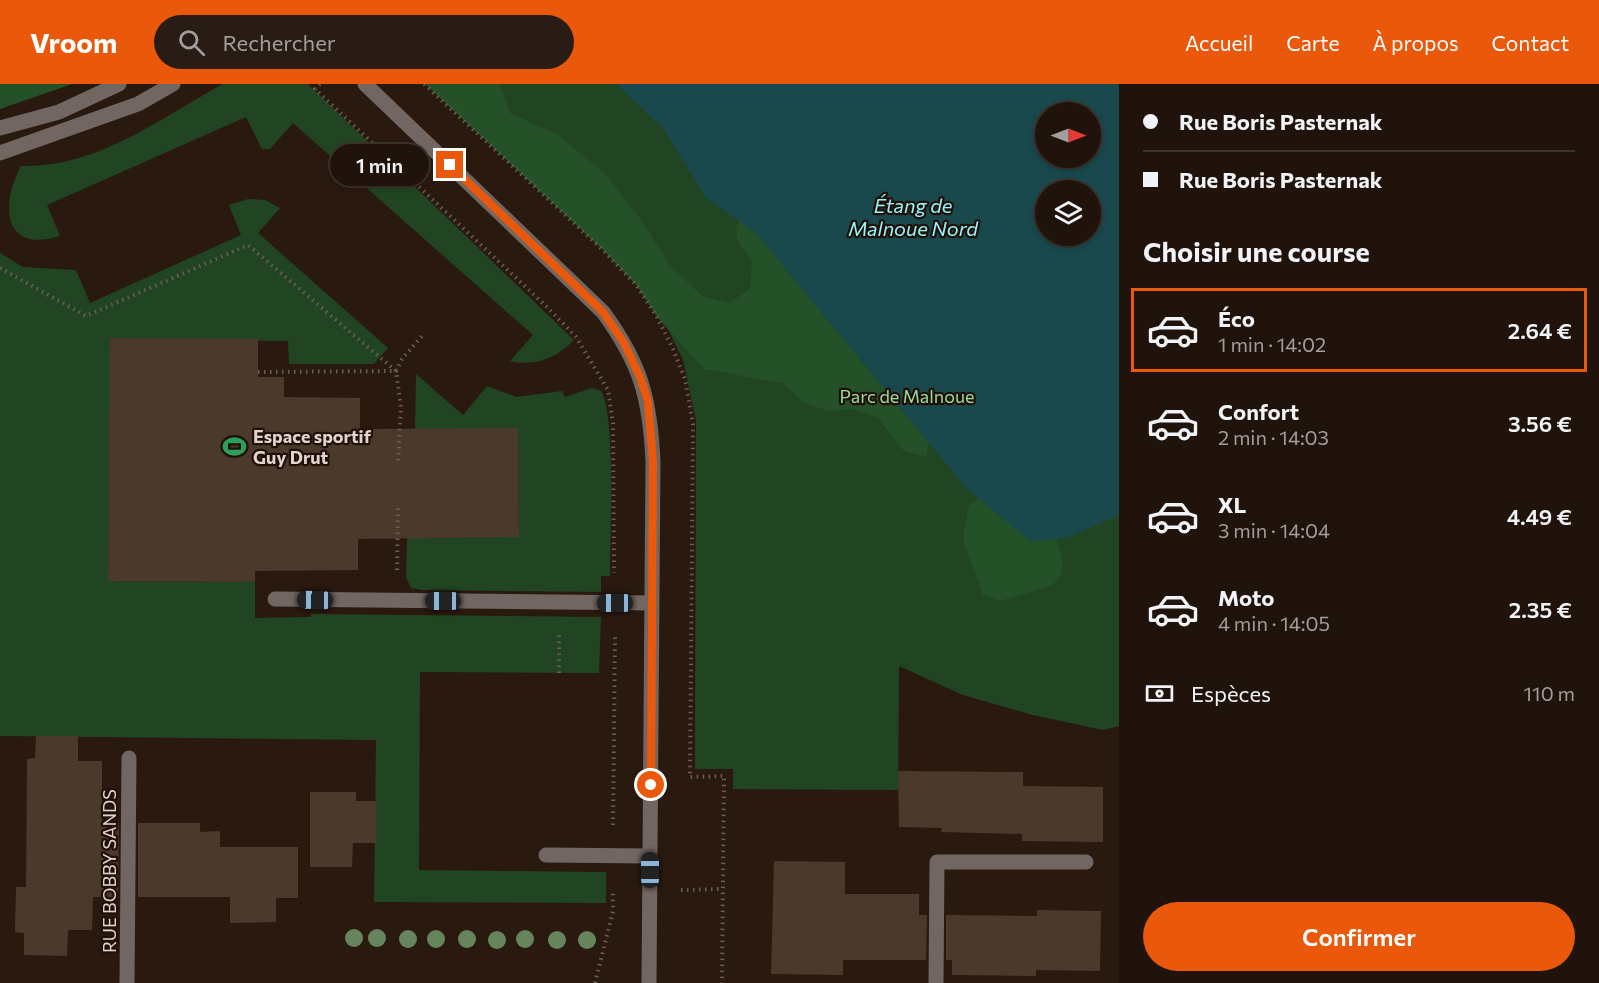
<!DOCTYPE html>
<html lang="fr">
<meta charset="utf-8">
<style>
body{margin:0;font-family:Commissioner,sans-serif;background:#281c14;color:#f1f3f6;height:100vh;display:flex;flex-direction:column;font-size:22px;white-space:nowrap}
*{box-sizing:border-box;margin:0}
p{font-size:20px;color:#a29e9d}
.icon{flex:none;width:33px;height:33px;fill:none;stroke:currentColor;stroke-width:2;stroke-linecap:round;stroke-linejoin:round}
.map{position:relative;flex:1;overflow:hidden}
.drawer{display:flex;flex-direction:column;background:#20130b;width:480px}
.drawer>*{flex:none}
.top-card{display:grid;align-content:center;height:132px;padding:0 24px;background:#20130b}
.needle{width:39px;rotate:90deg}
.controls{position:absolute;left:1035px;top:18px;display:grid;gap:12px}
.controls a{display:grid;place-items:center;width:66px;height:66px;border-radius:50%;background:#20130b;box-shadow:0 3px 9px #0003,0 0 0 2px #3d322c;font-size:30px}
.end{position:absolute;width:27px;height:27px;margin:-14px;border:8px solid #ea580c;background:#fff;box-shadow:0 0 0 3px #fff}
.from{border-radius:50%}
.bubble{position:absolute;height:42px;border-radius:21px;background:#20130b;box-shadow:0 3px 9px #0003,0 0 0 2px #3d322c;font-size:20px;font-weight:600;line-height:42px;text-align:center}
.car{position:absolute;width:18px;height:36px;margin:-18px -9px;border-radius:8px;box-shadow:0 0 4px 2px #0007;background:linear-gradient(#222 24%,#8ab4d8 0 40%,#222 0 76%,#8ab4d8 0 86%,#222 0)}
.top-card b{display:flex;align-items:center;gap:21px;height:57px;font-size:22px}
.top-card b+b{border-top:2px solid #3d322c}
.top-card i{width:15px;height:15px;background:#f1f3f6}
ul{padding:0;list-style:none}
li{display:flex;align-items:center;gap:18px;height:84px;margin:0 12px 9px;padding:0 12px;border:3px solid transparent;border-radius:0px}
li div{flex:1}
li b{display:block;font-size:22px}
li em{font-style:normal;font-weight:600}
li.current{border-color:#ea580c}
li>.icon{width:54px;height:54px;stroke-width:1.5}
h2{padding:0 24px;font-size:27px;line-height:72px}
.pay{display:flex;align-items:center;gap:15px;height:66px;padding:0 24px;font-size:22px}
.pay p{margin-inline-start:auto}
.primary-button{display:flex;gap:12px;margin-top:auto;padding:12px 24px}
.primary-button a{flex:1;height:69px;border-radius:36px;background:#ea580c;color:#fff;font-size:24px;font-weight:600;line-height:69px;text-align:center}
header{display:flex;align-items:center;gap:36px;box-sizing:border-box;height:84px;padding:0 30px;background:#ea580c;color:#fff}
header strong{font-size:28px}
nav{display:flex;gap:33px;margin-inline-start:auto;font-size:21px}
.search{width:420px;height:54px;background:#281c14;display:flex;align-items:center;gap:15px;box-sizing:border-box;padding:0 21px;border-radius:33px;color:#a29e9d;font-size:22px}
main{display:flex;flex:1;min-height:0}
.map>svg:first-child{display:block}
</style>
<header>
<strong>Vroom</strong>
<div class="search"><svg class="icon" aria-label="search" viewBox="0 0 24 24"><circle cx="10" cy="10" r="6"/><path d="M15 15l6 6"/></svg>Rechercher</div>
<nav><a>Accueil</a><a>Carte</a><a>À propos</a><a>Contact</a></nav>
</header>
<main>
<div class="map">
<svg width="1119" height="899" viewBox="0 0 1119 899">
<rect width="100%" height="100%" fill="#2a190f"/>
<path fill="#214523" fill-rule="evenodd" d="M223,0H308L574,256C557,274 535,283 510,277L533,251L293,39L270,65H262L246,33L47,121L60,152C3,170 0,121 21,82C97,84 159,35 223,0Z
M429,0H1119V642L1103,646L1033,631L963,611L899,582L898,706L733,705V685H695L696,337L683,276L664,237L617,175ZM1046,28H1090V74H1046ZM1046,106H1090V152H1046Z
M248,115L265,116L280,124L258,149L388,264L374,280H289L288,257L111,254L108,497L255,498V534L311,533V530L601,533L599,589L420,588L419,786L606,788V819L374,818L376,656L0,652V169L23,183L76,186L90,219L241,151L229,121Z
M416,290L463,331L487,302L517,313L562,307L565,313L592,304L601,307C616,328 610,460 610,492H601V508L422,506L411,504L406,493L408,417L416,454L519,453L518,345H415Z"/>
<path fill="#245127" d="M0,0H72L0,25Z
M425,0H500L510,29L558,51L604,89L640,134L669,180L702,212L729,219L750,205L752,177L737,155L736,143L740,137L756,149L929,359L926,373L904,367L878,334L852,325L828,327L803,318L783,299L704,285L657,233L637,202L604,167Z
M983,412L1056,455L1062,473V489L1053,501L1000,517L983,511L963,455L969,421Z"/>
<path fill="#19494d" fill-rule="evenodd" d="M616,0H1119V431L1066,454L1030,457L967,405L756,149L706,114L663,44ZM1046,28H1090V74H1046ZM1046,106H1090V152H1046Z"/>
<path fill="#4b392c" d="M110,254L258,255V293H284V313L360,314V345L518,344L519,453L358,455V486L255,487V498L108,497Z
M36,652H78V677H102V739H119L118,813H93L92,846H68L67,872L24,871V849L15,848L16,803H26L27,675L35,674Z
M898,687L1023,688V702L1103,703V758L1022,757V750L941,748L942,744L899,743Z
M310,708H356V717H376V759H353L352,783H310Z
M138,739H200V748L220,747V763H298V814H276V838L230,839V813H138Z
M774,777L845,778V810H919V831H927L926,876H843V891L771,890Z
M1037,826L1101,827L1100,887L1036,886V892L952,891V876H946V831L1037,832Z"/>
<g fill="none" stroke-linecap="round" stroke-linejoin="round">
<path stroke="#6d5e55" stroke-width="4" stroke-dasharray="1.5 4.5" stroke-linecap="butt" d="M320,0L315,5L548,224L576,253L608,306L613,339L614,489
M424,0L604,167L637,202L657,233L673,265L685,295L693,340L690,693L724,692L722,899
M0,184L86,232L248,161L396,287L401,323L398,378
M258,288L396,287L402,275L422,252
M397,486L398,422
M559,589V547
M613,741L615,550
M681,806L722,805
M595,899L613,827V806"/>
<path stroke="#716662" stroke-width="15" d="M365,0L603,228C641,280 650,314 653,377L649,899
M0,44L59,28L119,0
M0,69L138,20L173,0
M275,515L652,519
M546,771L650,772
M127,899L129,674
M936,899L937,778H1086"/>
</g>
<g fill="#67855c">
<circle cx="354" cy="854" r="9"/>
<circle cx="377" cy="854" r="9"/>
<circle cx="408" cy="855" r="9"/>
<circle cx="436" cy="855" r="9"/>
<circle cx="467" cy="855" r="9"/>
<circle cx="525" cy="855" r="9"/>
<circle cx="497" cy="856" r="9"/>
<circle cx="557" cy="856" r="9"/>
<circle cx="587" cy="856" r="9"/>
</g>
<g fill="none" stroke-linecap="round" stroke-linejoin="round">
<path stroke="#ea580c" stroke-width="8" d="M450,81L603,228L624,259L640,293L648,317L653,378L651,701"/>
</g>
<defs>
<symbol id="stadium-bare" viewBox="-9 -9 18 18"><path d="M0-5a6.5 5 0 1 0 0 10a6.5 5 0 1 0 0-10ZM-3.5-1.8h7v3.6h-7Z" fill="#2e9e5b" stroke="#201007" stroke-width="2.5" paint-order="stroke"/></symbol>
</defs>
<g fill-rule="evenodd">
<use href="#stadium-bare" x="218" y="346" width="33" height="33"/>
</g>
<g text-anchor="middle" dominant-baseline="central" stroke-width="4.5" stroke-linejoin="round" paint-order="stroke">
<g font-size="18" fill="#99de9b" stroke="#201007">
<text x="907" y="312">Parc de Malnoue</text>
</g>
<g font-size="18" font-weight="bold" fill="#e1d4ce" stroke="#201007" text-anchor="start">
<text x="253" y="352">Espace sportif<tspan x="253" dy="21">Guy Drut</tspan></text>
</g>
<g font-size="18" fill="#e1d4ce" stroke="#201007">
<text transform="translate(109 787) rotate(-90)">RUE BOBBY SANDS</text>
</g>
<g font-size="20" font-style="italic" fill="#94f5fe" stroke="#201007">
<text x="913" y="121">Étang de<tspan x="913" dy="23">Malnoue Nord</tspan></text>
</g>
</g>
</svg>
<div class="controls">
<a><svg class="needle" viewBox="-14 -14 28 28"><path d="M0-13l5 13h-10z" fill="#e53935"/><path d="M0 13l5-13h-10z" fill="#a29e9d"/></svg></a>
<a><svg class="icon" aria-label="layers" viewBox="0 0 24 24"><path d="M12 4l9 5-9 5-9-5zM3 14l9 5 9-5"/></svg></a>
</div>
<i class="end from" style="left:651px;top:701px"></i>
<i class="end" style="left:450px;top:81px"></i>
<div class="bubble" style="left:330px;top:60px;width:99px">1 min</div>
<i class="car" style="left:315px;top:516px;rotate:271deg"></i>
<i class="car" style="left:443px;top:517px;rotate:270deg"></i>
<i class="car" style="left:615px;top:519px;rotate:270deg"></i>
<i class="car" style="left:650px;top:786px;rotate:0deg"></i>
</div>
<section class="drawer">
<div class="top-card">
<b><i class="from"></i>Rue Boris Pasternak</b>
<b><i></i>Rue Boris Pasternak</b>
</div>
<h2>Choisir une course</h2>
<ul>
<li class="current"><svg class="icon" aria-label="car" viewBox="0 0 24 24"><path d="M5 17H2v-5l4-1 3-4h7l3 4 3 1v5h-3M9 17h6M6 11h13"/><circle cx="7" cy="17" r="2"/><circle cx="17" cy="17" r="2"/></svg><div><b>Éco</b><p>1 min · 14:02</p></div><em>2.64 €</em></li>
<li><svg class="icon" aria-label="car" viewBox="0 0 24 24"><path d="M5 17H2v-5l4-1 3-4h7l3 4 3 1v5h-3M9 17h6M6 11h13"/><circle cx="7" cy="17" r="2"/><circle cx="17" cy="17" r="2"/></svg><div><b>Confort</b><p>2 min · 14:03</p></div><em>3.56 €</em></li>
<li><svg class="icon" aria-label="car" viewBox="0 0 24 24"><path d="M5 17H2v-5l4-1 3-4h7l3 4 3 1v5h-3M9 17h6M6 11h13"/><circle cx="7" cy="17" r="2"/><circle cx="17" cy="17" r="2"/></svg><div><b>XL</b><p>3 min · 14:04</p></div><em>4.49 €</em></li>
<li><svg class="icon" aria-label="car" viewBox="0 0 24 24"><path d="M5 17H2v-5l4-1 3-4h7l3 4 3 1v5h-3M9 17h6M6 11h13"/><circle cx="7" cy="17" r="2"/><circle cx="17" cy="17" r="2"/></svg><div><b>Moto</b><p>4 min · 14:05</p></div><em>2.35 €</em></li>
</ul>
<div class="pay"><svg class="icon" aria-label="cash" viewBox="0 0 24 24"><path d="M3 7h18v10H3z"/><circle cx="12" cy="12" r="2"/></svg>Espèces<p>110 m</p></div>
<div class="primary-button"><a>Confirmer</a></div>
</section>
</main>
